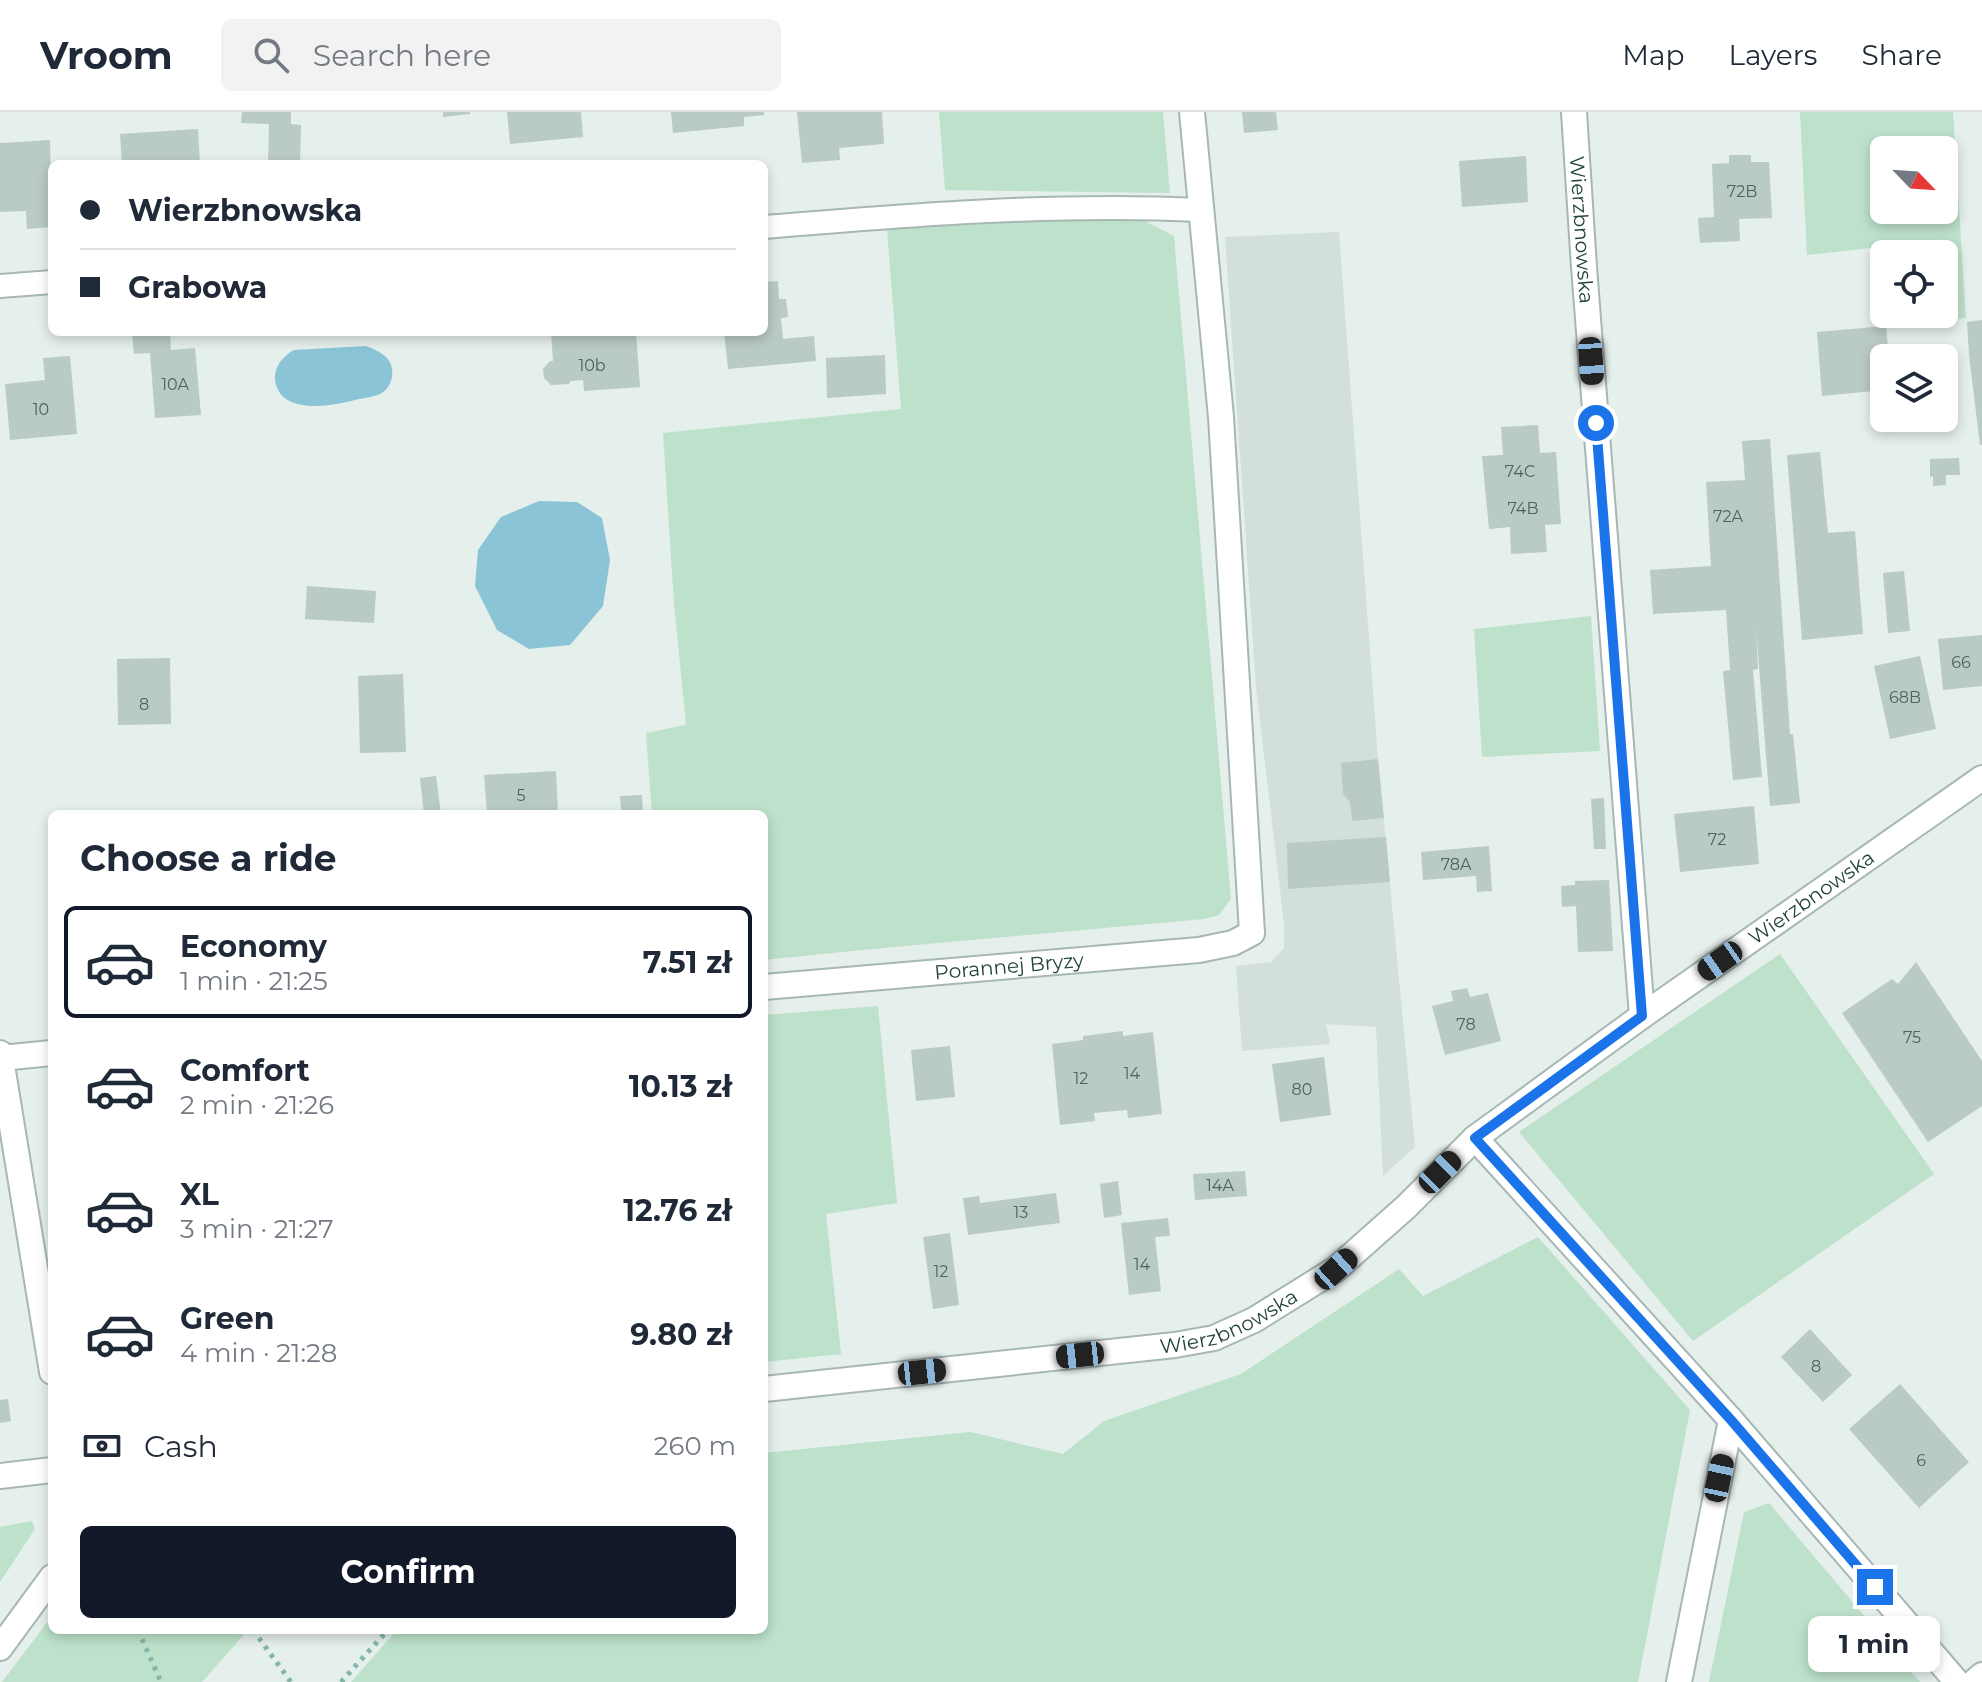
<!DOCTYPE html>
<meta charset="utf-8">
<style>
body{margin:0;font-family:Montserrat,sans-serif;background:#f2f2f3;color:#1f2937;height:100vh;display:flex;flex-direction:column;font-size:30px;white-space:nowrap}
*{box-sizing:border-box;margin:0}
p{font-size:26px;color:#747a83}
.icon{flex:none;width:44px;height:44px;fill:none;stroke:currentColor;stroke-width:2;stroke-linecap:round;stroke-linejoin:round}
.map{position:relative;flex:1;overflow:hidden}
.sheet{position:absolute;left:48px;top:698px;width:720px;height:824px;display:flex;flex-direction:column;background:#fff;border-radius:12px;box-shadow:0 4px 12px #0003}
.sheet>*{flex:none}
.hud{position:absolute;left:48px;top:48px;width:720px;height:176px;border-radius:12px;box-shadow:0 4px 12px #0003;display:grid;align-content:center;height:176px;padding:0 32px;background:#fff}
.needle{width:52px;rotate:115deg}
.buttons{position:absolute;left:1870px;top:24px;display:grid;gap:16px}
.buttons a{display:grid;place-items:center;width:88px;height:88px;border-radius:12px;background:#fff;box-shadow:0 4px 12px #0003;font-size:40px}
.end{position:absolute;width:36px;height:36px;margin:-18px;border:10px solid #1a73e8;background:#fff;box-shadow:0 0 0 4px #fff}
.from{border-radius:50%}
.bubble{position:absolute;height:56px;border-radius:12px;background:#fff;box-shadow:0 4px 12px #0003;font-size:26px;font-weight:700;line-height:56px;text-align:center}
.car{position:absolute;width:24px;height:48px;margin:-24px -12px;border-radius:10px;box-shadow:0 0 6px 2px #0007;background:linear-gradient(#222 24%,#8ab4d8 0 40%,#222 0 76%,#8ab4d8 0 86%,#222 0)}
.hud b{display:flex;align-items:center;gap:28px;height:76px;font-size:30px}
.hud b+b{border-top:2px solid #e0e1e3}
.hud i{width:20px;height:20px;background:#1f2937}
ul{padding:0;list-style:none}
li{display:flex;align-items:center;gap:24px;height:112px;margin:0 16px 12px;padding:0 16px;border:4px solid transparent;border-radius:12px}
li div{flex:1}
li b{display:block;font-size:30px}
li em{font-style:normal;font-weight:700}
li.current{border-color:#111827}
li>.icon{width:72px;height:72px;stroke-width:1.5}
h2{padding:0 32px;font-size:36px;line-height:96px}
.pay{display:flex;align-items:center;gap:20px;height:88px;padding:0 32px;font-size:30px}
.pay p{margin-inline-start:auto}
.primary-button{display:flex;gap:16px;margin-top:auto;padding:16px 32px}
.primary-button a{flex:1;height:92px;border-radius:12px;background:#111827;color:#fff;font-size:32px;font-weight:700;line-height:92px;text-align:center}
header{display:flex;align-items:center;gap:48px;box-sizing:border-box;height:112px;padding:0 40px;background:#fff;border-bottom:2px solid #e0e1e3}
header strong{font-size:38px}
nav{display:flex;gap:44px;margin-inline-start:auto;font-size:28px}
.search{width:560px;height:72px;background:#f2f2f3;display:flex;align-items:center;gap:20px;box-sizing:border-box;padding:0 28px;border-radius:12px;color:#747a83;font-size:30px}
.map>svg:first-child{display:block}
</style>
<header>
<strong>Vroom</strong>
<div class="search"><svg class="icon" aria-label="search" viewBox="0 0 24 24"><circle cx="10" cy="10" r="6"/><path d="M15 15l6 6"/></svg>Search here</div>
<nav><a>Map</a><a>Layers</a><a>Share</a></nav>
</header>
<div class="map">
<svg width="1982" height="1570" viewBox="0 0 1982 1570">
<rect width="100%" height="100%" fill="#e5efec"/>
<path fill="#d3dfdb" d="M1339,120L1378,647L1415,1035L1383,1064L1376,915L1326,912L1330,932L1242,939L1236,854L1271,850L1284,836V812L1256,575L1225,125Z"/>
<path fill="#bde1ca" fill-rule="evenodd" d="M939,0H1163L1170,81L945,78Z
M1800,0H1953L1966,206L1896,215L1895,202H1944V142H1890L1889,134L1807,143ZM1884,38H1944V98H1884Z
M1050,105L1141,107L1174,124L1231,787L1219,803L1204,807C1057,821 910,832 764,848V702H652L646,621L686,613L674,491L663,321L901,297L887,117Z
M1591,504L1600,639L1482,645L1474,517Z
M1780,842L1934,1062L1693,1229L1519,1020Z
M878,894L897,1091L826,1102L841,1242L764,1250V903Z
M1538,1125L1690,1298L1638,1570H351L397,1518H764V1341L970,1320L1063,1342L1104,1309L1241,1262L1399,1157L1423,1184Z
M1769,1391L1920,1570H1709L1744,1400Z
M32,1409L35,1417L0,1470V1415Z
M52,1504V1518H248L202,1570H2Z"/>
<path fill="#8bc4d7" d="M365,234C372,236 381,240 386,245C397,256 393,275 380,282C373,285 363,286 355,288C332,294 280,304 275,268C274,255 283,244 294,238Z
M539,389L577,390L602,406L610,448L603,494L570,533L529,537L497,518L475,474L478,438L501,405Z"/>
<path fill="#bacac5" d="M242,0H291V12L301,13L300,52L268,51L269,12L241,11Z
M443,0H470V2L443,5Z
M507,0H581L583,25L510,32Z
M671,0H764V3L744,5V14L673,21Z
M797,0H882L884,32L839,36L840,48L802,51Z
M1242,0H1276L1278,18L1244,21Z
M198,17L200,52H122L120,22Z
M50,28L52,115L27,117L26,99L0,100V31Z
M1729,43H1751V50H1769L1772,106L1739,107L1740,129L1700,131L1698,106L1714,105L1712,52L1729,51Z
M1526,44L1528,90L1462,95L1459,49Z
M778,169L779,187H786L788,205L781,206L783,227L814,224L816,249L728,257L724,220H764V170Z
M1982,208V333H1980L1969,243L1967,210Z
M1886,214L1889,246H1884V278L1822,284L1817,220Z
M152,220H170L171,238L195,236L201,303L155,306L150,241L134,242L132,222Z
M551,220H636L640,275L584,279L583,268L571,269L569,272L551,273L544,266L543,257L550,249H553Z
M885,243L886,282L827,286L826,246Z
M70,244L77,322L10,328L5,272L45,268L43,246Z
M1538,313L1540,341L1556,340L1561,412L1545,413L1547,440L1511,442L1510,415L1489,417L1482,344L1503,343L1501,315Z
M1770,327L1790,622H1793L1800,691L1770,694L1756,516L1758,557L1753,558L1762,665L1733,668L1723,559L1730,558L1726,498L1653,502L1650,458L1711,454L1706,370L1745,368L1742,329Z
M1820,340L1828,421L1855,419L1863,522L1802,528L1787,343Z
M1959,346L1960,363H1946V373L1933,374V364L1930,365V347Z
M1904,459L1910,519L1888,521L1883,461Z
M307,474L376,479L374,511L305,507Z
M1982,523V574L1943,578L1938,527Z
M1920,544L1936,617L1890,627L1874,554Z
M170,546L171,612L118,613L117,547Z
M403,562L406,640L360,641L358,564Z
M1378,647L1384,706L1352,709L1350,690L1343,682L1341,651Z
M556,659L558,702H487L484,663Z
M436,664L441,702H424L420,666Z
M642,683L643,702H606V700L621,698L620,684Z
M1604,686L1606,737H1594L1591,687Z
M1754,694L1759,752L1680,760L1674,702Z
M1386,725L1390,770L1288,777L1287,731Z
M1489,734L1492,779L1477,780L1476,764L1423,768L1421,740Z
M1609,768L1613,839L1578,840L1576,794L1562,795L1561,774L1575,773V769Z
M1916,850L1982,949V994L1928,1030L1842,901L1892,867L1898,872Z
M1467,876L1470,885L1488,881L1501,929L1445,943L1432,894L1453,889L1451,879Z
M1123,919V924L1153,920L1162,1002L1128,1006L1127,998L1094,1001L1095,1009L1060,1013L1052,932L1083,928V924Z
M950,934L955,985L916,989L911,938Z
M1324,945L1331,1003L1280,1010L1272,952Z
M1245,1059L1247,1084L1195,1088L1193,1062Z
M1118,1069L1122,1103L1104,1106L1100,1072Z
M1056,1081L1060,1111L968,1123L963,1086L979,1084L980,1091Z
M1168,1106L1170,1124L1155,1125L1161,1179L1129,1183L1121,1111Z
M950,1121L959,1193L933,1197L923,1125Z
M1810,1217L1852,1263L1823,1290L1781,1245Z
M1900,1272L1969,1350L1919,1396L1849,1317Z
M8,1287L11,1309L0,1311V1288Z"/>
<g fill="none" stroke-linecap="round" stroke-linejoin="round">
<defs>
<path id="lane" d="M764,115C909,103 1055,91 1201,98
M0,174L52,170"/>
<g id="street">
<path id="s1" d="M1574,0L1584,155L1642,904"/>
<path id="s2" d="M764,875L1199,838L1233,831L1252,821L1221,305L1192,0"/>
<path d="M0,941L52,1260"/>
<path d="M1,946L52,941"/>
<path d="M1475,1026L1731,1308L1957,1570"/>
<path id="s3" d="M764,1277L1175,1233L1214,1226L1254,1208L1336,1157L1406,1095L1475,1026L1642,904L1982,666"/>
<path d="M0,1364L52,1358"/>
<path d="M0,1536L52,1465"/>
<path d="M1679,1570L1731,1308"/>
<path d="M1974,1570L1982,1563"/>
</g>
</defs>
<use href="#lane" stroke="#a7b8b4" stroke-width="26"/>
<use href="#street" stroke="#a7b8b4" stroke-width="28"/>
<path stroke="#84b5aa" stroke-width="5" stroke-dasharray="4 6" stroke-linecap="butt" d="M138,1518L161,1570
M253,1518L291,1570
M341,1570L388,1518"/>
<use href="#lane" stroke="#fff" stroke-width="22"/>
<use href="#street" stroke="#fff" stroke-width="24"/>
</g>
<g fill="none" stroke-linecap="round" stroke-linejoin="round">
<path stroke="#1a73e8" stroke-width="10" d="M1596,311L1642,904L1475,1026L1731,1308L1875,1475"/>
</g>
<g text-anchor="middle" dominant-baseline="central" stroke-width="8" stroke-linejoin="round" paint-order="stroke">
<g font-size="16" fill="#49655f">
<text x="1742" y="79">72B</text>
<text x="592" y="253">10b</text>
<text x="175" y="272">10A</text>
<text x="41" y="297">10</text>
<text x="1520" y="359">74C</text>
<text x="1523" y="396">74B</text>
<text x="1728" y="404">72A</text>
<text x="1961" y="550">66</text>
<text x="1905" y="585">68B</text>
<text x="144" y="592">8</text>
<text x="521" y="683">5</text>
<text x="1717" y="727">72</text>
<text x="1456" y="752">78A</text>
<text x="1466" y="912">78</text>
<text x="1912" y="925">75</text>
<text x="1132" y="961">14</text>
<text x="1081" y="966">12</text>
<text x="1302" y="977">80</text>
<text x="1220" y="1073">14A</text>
<text x="1021" y="1100">13</text>
<text x="1142" y="1152">14</text>
<text x="941" y="1159">12</text>
<text x="1816" y="1254">8</text>
<text x="1921" y="1348">6</text>
</g>
<g font-size="20" fill="#23433d" stroke="#f7fbf9">
<text stroke="none"><textPath href="#s1" startOffset="118">Wierzbnowska</textPath></text>
<text stroke="none"><textPath href="#s3" startOffset="1198">Wierzbnowska</textPath></text>
<text stroke="none"><textPath href="#s2" startOffset="246">Porannej Bryzy</textPath></text>
<text stroke="none"><textPath href="#s3" startOffset="472">Wierzbnowska</textPath></text>
</g>
</g>
</svg>
<div class="buttons">
<a><svg class="needle" viewBox="-14 -14 28 28"><path d="M0-13l5 13h-10z" fill="#e53935"/><path d="M0 13l5-13h-10z" fill="#747a83"/></svg></a>
<a><svg class="icon" aria-label="locate" viewBox="0 0 24 24"><circle cx="12" cy="12" r="6"/><path d="M12 2v4M12 18v4M2 12h4M18 12h4"/></svg></a>
<a><svg class="icon" aria-label="layers" viewBox="0 0 24 24"><path d="M12 4l9 5-9 5-9-5zM3 14l9 5 9-5"/></svg></a>
</div>
<i class="end from" style="left:1596px;top:311px"></i>
<i class="end" style="left:1875px;top:1475px"></i>
<div class="bubble" style="left:1808px;top:1504px;width:132px">1 min</div>
<i class="car" style="left:1591px;top:249px;rotate:176deg"></i>
<i class="car" style="left:1720px;top:849px;rotate:235deg"></i>
<i class="car" style="left:1440px;top:1060px;rotate:45deg"></i>
<i class="car" style="left:1336px;top:1157px;rotate:48deg"></i>
<i class="car" style="left:1080px;top:1243px;rotate:264deg"></i>
<i class="car" style="left:922px;top:1260px;rotate:84deg"></i>
<i class="car" style="left:1719px;top:1366px;rotate:12deg"></i>
<div class="hud">
<b><i class="from"></i>Wierzbnowska</b>
<b><i></i>Grabowa</b>
</div>
<section class="sheet">
<h2>Choose a ride</h2>
<ul>
<li class="current"><svg class="icon" aria-label="car" viewBox="0 0 24 24"><path d="M5 17H2v-5l4-1 3-4h7l3 4 3 1v5h-3M9 17h6M6 11h13"/><circle cx="7" cy="17" r="2"/><circle cx="17" cy="17" r="2"/></svg><div><b>Economy</b><p>1 min · 21:25</p></div><em>7.51 zł</em></li>
<li><svg class="icon" aria-label="car" viewBox="0 0 24 24"><path d="M5 17H2v-5l4-1 3-4h7l3 4 3 1v5h-3M9 17h6M6 11h13"/><circle cx="7" cy="17" r="2"/><circle cx="17" cy="17" r="2"/></svg><div><b>Comfort</b><p>2 min · 21:26</p></div><em>10.13 zł</em></li>
<li><svg class="icon" aria-label="car" viewBox="0 0 24 24"><path d="M5 17H2v-5l4-1 3-4h7l3 4 3 1v5h-3M9 17h6M6 11h13"/><circle cx="7" cy="17" r="2"/><circle cx="17" cy="17" r="2"/></svg><div><b>XL</b><p>3 min · 21:27</p></div><em>12.76 zł</em></li>
<li><svg class="icon" aria-label="car" viewBox="0 0 24 24"><path d="M5 17H2v-5l4-1 3-4h7l3 4 3 1v5h-3M9 17h6M6 11h13"/><circle cx="7" cy="17" r="2"/><circle cx="17" cy="17" r="2"/></svg><div><b>Green</b><p>4 min · 21:28</p></div><em>9.80 zł</em></li>
</ul>
<div class="pay"><svg class="icon" aria-label="cash" viewBox="0 0 24 24"><path d="M3 7h18v10H3z"/><circle cx="12" cy="12" r="2"/></svg>Cash<p>260 m</p></div>
<div class="primary-button"><a>Confirm</a></div>
</section>
</div>
